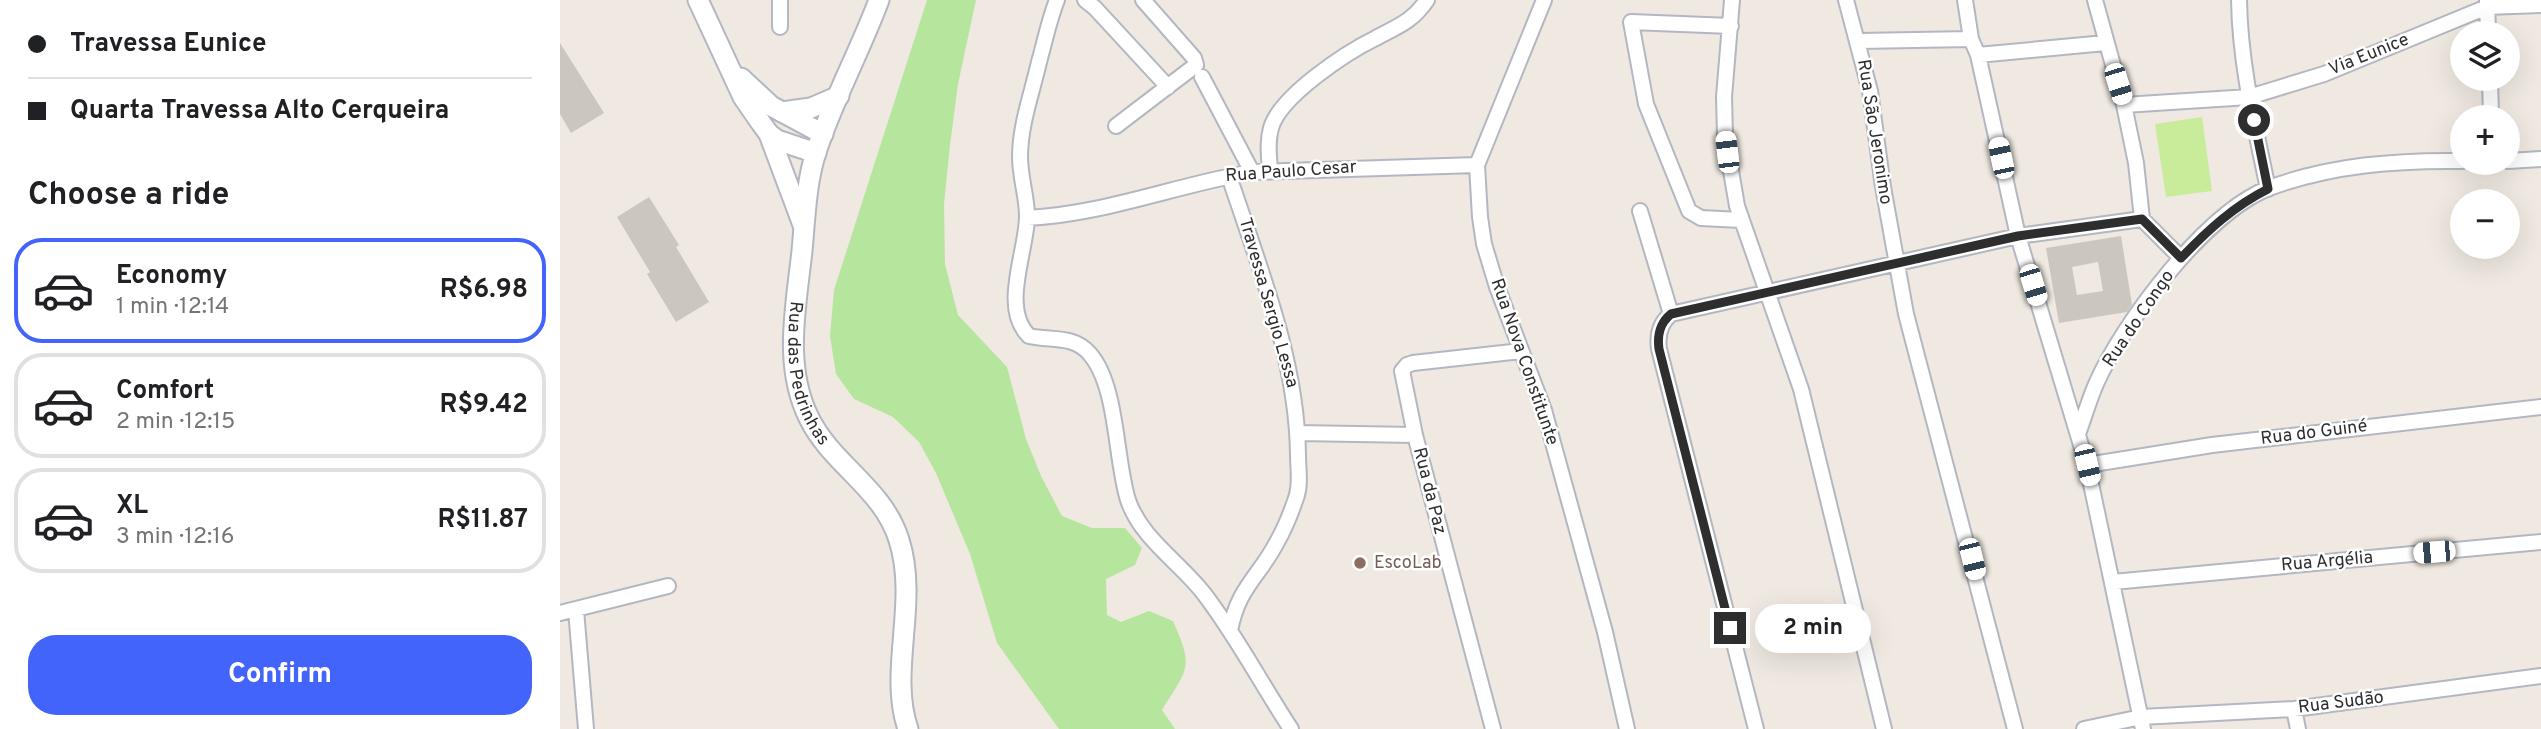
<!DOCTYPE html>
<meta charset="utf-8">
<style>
body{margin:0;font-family:Overpass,sans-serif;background:#f6f6f6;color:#202124;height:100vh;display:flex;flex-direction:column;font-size:26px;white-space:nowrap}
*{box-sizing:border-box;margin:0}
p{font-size:23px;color:#757577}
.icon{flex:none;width:38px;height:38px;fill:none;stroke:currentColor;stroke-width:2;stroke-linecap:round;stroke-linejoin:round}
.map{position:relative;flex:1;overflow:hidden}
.sheet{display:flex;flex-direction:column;background:#fff;width:560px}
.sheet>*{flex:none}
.banner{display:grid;align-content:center;height:154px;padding:0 28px;background:#fff}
.fabs{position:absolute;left:1890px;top:21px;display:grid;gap:14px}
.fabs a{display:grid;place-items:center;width:70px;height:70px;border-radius:50%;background:#fff;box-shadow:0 7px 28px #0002;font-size:35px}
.end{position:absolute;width:32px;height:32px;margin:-16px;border:9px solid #2e2e2e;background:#fff;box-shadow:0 0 0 4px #fff}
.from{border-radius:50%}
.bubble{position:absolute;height:49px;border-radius:24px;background:#fff;box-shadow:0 7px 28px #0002;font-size:23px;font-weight:700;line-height:49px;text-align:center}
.car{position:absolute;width:21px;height:42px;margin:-21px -10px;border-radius:9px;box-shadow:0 0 5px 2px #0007;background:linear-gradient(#fff 24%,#345 0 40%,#fff 0 76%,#345 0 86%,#fff 0)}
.banner b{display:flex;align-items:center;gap:24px;height:66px;font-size:26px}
.banner b+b{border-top:2px solid #e0e0e0}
.banner i{width:18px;height:18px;background:#202124}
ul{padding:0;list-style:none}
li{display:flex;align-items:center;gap:21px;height:105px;margin:0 14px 10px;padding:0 14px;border:4px solid #e0e0e0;border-radius:28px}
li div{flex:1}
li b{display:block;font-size:26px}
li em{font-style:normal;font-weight:700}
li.selected{border-color:#4264fb}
li>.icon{width:63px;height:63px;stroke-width:1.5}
h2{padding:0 28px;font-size:32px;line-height:84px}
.action{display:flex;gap:14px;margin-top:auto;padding:14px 28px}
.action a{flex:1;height:80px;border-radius:28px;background:#4264fb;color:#fff;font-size:28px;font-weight:700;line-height:80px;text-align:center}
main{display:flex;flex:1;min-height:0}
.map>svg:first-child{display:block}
</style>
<main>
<section class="sheet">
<div class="banner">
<b><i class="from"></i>Travessa Eunice</b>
<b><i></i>Quarta Travessa Alto Cerqueira</b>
</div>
<h2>Choose a ride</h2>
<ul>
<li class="selected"><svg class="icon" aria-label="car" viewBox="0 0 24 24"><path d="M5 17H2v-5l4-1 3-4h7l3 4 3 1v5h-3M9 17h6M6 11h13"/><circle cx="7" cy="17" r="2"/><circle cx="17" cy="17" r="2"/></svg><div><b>Economy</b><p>1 min · 12:14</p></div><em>R$6.98</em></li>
<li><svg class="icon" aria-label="car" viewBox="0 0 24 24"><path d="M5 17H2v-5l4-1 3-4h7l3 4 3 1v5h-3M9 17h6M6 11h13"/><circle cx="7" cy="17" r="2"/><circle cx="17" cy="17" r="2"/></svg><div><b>Comfort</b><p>2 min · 12:15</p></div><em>R$9.42</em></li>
<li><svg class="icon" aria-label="car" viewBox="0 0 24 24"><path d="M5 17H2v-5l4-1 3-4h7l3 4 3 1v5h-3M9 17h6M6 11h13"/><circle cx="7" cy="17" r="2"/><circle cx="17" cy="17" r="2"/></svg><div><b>XL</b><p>3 min · 12:16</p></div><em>R$11.87</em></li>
</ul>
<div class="action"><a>Confirm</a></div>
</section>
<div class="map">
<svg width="1981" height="729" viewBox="0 0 1981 729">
<rect width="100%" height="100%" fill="#efe9e1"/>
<path fill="#b6e59e" d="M367,0H416L398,84L390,145L384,204L385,264L398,315L447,367L466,439L481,476L502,516L532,528H565L582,548L575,565L546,579L547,615L561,622L589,611L613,621C634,668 628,668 602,710L615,729H499L437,643L410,554L376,473L359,442L333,417L294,399L276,374L270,336L274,290Z"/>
<path fill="#c9ec9a" d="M1642,117L1652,191L1606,197L1595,124Z"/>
<path fill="#cbc7bf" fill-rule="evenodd" d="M0,43L44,113L11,133L0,114Z
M89,197L119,245L116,247L149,302L116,322L87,274L90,272L57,217Z
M1561,236L1572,305L1567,312L1499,323L1486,248ZM1538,262L1543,291L1517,295L1512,267Z"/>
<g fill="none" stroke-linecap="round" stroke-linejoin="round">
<defs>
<path id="street" d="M220,0V27
M497,0C489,20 485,41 479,62C472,93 460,125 460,157C460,177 467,197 467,216C467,251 440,308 469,336C491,341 513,335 529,353C558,385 555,459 568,500C581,539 621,563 645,595C677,637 702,685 731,729
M525,0L535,8L608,87
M984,0L917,165L920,217L924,244L937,287L984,410L1045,632L1067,729
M1172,0L1164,97L1165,136L1177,206L1241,389L1324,729
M1286,0L1310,91L1323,187L1346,314L1455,729
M1405,0L1411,39L1418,55L1458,236L1527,465L1583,729
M1535,0L1564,105L1576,163L1582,219
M1679,0C1680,64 1695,126 1708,189
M1927,0L1928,33
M1171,26L1071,22L1086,104L1129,211L1141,218L1181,220
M1299,41L1411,39
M1418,55L1545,43
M642,77L692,172
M1930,79L1931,117
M1564,105L1689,97L1764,74L1927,7L1981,5
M556,126L636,65L634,58L583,0
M1948,161L1981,159
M710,171C709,156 707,142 711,128C720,96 787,52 816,38C838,26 852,22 867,0
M669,176C699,267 737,359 738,455C738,469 741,485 736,498C731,513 725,528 717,542C699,577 678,587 670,631
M1080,211L1111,314
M467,218C545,214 616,185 692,172L917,165
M1582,219L1621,258
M738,433L855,435
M1518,434C1524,418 1529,400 1536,384C1563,323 1645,213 1709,188C1771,165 1837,160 1902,161
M1527,465L1652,445L1981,407
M1553,582L1981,542
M16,610L26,729
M0,613L108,586
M1734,709L1738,729
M933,729L855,435L842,371L847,365L853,363L961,351
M1196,729L1099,349C1097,335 1100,323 1111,314L1458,236L1582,219
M1524,729L1581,717L1734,709L1981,676"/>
<g id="secondary">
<path d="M138,0L183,97L201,123L209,134L217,140L256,153"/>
<path id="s1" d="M319,0C300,51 273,100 256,152C246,183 245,219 242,251C236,306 223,366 249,418C272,465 323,488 339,540C359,603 328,671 348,729"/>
<path d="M181,78L211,106L263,134"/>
<path d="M222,112L251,108L279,96"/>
<path d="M209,134L243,225"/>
</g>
</defs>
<use href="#street" stroke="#b4b7c1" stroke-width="18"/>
<use href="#secondary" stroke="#b4b7c1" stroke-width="23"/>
<use href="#street" stroke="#fff" stroke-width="14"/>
<use href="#secondary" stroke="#fff" stroke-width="19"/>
</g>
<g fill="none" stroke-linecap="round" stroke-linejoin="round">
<path stroke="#2e2e2e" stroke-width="9" d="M1170,628L1099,349C1097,334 1100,323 1111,314L1458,236L1582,219L1621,258C1648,230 1674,206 1708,189L1694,120"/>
</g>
<circle fill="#8d6e63" stroke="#fff" stroke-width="2.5" cx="800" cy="563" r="7"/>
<g text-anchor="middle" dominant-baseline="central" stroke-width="5" stroke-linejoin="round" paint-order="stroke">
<g font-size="18" fill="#2e2e2e" stroke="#fff">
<text transform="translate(1809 55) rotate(-22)">Via Eunice</text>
<text transform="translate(1314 132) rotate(81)">Rua São Jeronimo</text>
<text transform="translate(731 172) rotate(-4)">Rua Paulo Cesar</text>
<text transform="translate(708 303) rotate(74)">Travessa Sergio Lessa</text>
<text transform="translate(1579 319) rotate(-56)">Rua do Congo</text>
<text transform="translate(964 362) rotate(71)">Rua Nova Constitunte</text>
<text stroke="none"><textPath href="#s1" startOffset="390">Rua das Pedrinhas</textPath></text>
<text transform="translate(1754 433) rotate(-7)">Rua do Guiné</text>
<text transform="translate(869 491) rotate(76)">Rua da Paz</text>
<text transform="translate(1767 562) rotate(-5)">Rua Argélia</text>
<text transform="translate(1781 703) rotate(-7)">Rua Sudão</text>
</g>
<g font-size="18" fill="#785e54" stroke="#fff" text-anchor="start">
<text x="814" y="563">EscoLab</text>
</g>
</g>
</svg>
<div class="fabs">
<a><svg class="icon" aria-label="layers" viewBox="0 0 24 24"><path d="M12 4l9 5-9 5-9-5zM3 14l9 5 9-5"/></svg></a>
<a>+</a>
<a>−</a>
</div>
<i class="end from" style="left:1694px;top:120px"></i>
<i class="end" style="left:1170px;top:628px"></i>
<div class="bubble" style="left:1195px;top:604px;width:116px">2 min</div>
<i class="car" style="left:1558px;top:84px;rotate:163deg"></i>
<i class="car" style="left:1167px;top:152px;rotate:353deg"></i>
<i class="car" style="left:1441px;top:158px;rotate:348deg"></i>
<i class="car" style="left:1473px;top:285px;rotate:163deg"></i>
<i class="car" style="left:1527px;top:465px;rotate:167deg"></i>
<i class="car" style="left:1874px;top:552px;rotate:265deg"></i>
<i class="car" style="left:1412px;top:559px;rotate:166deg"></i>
</div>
</main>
